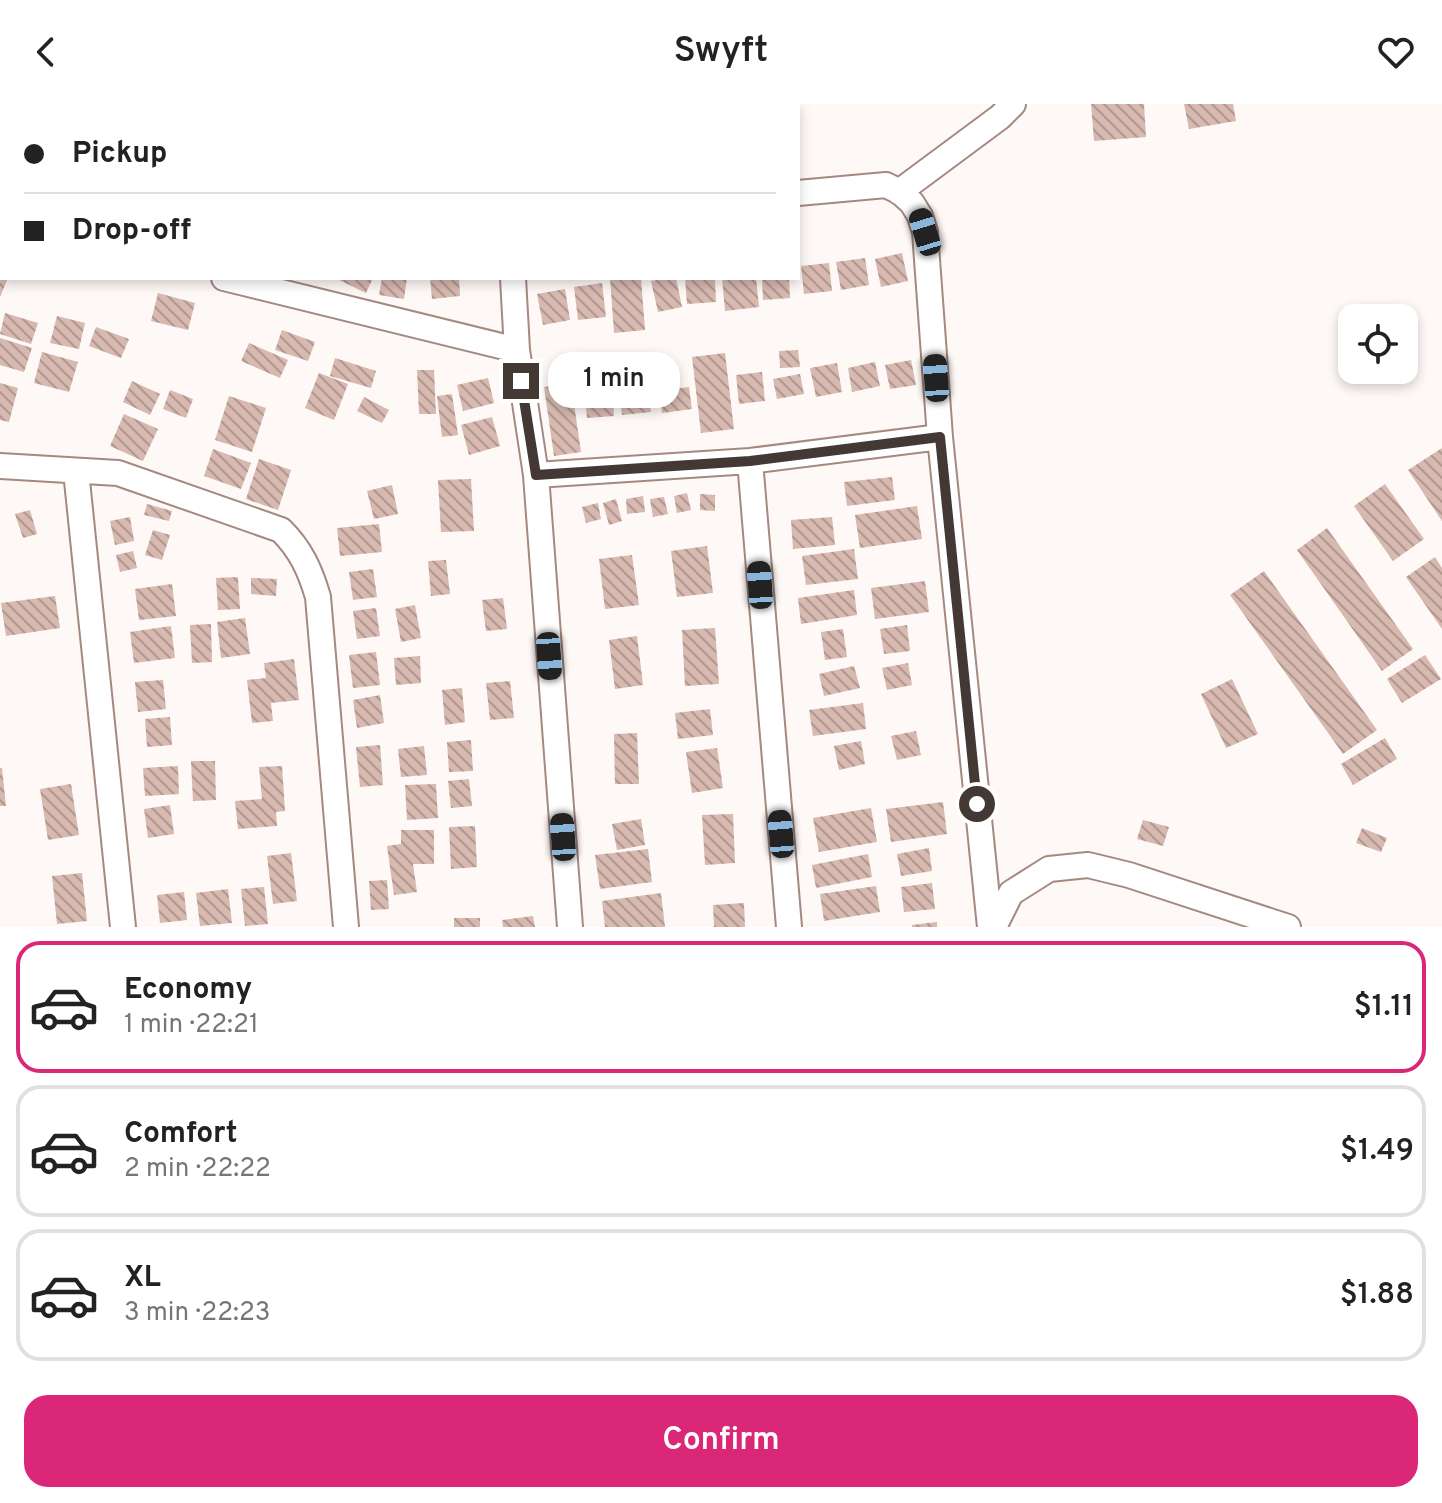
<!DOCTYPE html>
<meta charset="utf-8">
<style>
body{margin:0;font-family:Overpass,sans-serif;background:#f6f6f6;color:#222;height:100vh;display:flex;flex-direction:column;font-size:30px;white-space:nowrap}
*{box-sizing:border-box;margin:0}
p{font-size:26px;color:#767676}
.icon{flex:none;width:44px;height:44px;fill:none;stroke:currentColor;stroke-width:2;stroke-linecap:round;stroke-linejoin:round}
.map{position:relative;height:823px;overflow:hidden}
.panel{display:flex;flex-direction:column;background:#fff;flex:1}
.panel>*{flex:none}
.hud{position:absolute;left:0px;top:0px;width:800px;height:176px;box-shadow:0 4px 12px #0003;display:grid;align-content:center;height:176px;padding:0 24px;background:#fff}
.fabs{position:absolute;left:1338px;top:200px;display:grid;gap:16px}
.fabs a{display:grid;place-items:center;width:80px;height:80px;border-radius:16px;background:#fff;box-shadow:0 4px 12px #0003;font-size:40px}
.end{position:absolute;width:36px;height:36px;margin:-18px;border:10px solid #443835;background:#fff;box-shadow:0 0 0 4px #fff}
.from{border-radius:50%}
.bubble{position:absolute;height:56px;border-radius:24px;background:#fff;box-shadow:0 4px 12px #0003;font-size:26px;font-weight:600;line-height:56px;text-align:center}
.car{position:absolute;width:24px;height:48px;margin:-24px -12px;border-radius:10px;box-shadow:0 0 6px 2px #0007;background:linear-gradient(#222 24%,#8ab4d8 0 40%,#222 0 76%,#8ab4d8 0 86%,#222 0)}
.hud b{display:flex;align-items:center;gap:28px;height:76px;font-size:30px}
.hud b+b{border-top:2px solid #e0e0e0}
.hud i{width:20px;height:20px;background:#222}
ul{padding:14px 0 0;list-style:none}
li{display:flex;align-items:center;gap:24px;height:132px;margin:0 16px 12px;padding:0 8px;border:4px solid #e0e0e0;border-radius:24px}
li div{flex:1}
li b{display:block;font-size:30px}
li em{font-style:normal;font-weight:600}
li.active{border-color:#db2777}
li>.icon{width:72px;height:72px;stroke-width:1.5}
.button{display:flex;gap:16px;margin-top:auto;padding:16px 24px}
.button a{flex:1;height:92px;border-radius:24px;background:#db2777;color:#fff;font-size:32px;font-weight:600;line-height:92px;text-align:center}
header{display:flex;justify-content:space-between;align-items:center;height:104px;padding:0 24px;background:#fff;font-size:36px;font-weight:600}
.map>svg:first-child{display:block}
</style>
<header><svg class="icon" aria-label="back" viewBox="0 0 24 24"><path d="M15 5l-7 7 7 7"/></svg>Swyft<svg class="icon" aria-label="heart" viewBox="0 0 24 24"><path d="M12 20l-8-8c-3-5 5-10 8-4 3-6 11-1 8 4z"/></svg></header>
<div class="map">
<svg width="1442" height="823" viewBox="0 0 1442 823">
<defs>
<pattern id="building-back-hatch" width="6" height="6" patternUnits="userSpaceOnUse" patternTransform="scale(2)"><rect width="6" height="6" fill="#d7b9b0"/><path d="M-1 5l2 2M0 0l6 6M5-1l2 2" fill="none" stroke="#b09790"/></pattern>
</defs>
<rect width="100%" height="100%" fill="#fef8f6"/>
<path fill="url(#building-back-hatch)" d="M1091,0H1144L1146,33L1094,37Z
M1184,0H1233L1236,17L1189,25Z
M902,149L908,177L881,183L875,155Z
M865,154L869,181L841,186L836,158Z
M829,159L832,187L804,190L801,162Z
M0,174H8L0,193Z
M335,174H373L366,189Z
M382,174H407L404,195L379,191Z
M430,174H459L460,192L432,195Z
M610,174H641L645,226L614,229Z
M670,174H676L682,203L658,208L651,177Z
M685,174H715L716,198L687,200Z
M722,174H756L759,203L725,207Z
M762,174H789L790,194L763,196Z
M602,179L606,213L578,216L574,183Z
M565,185L570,216L543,221L537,190Z
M158,189L195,199L188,226L151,217Z
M5,209L38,219L31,240L0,230Z
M57,212L85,219L79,245L50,239Z
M96,223L129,235L121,254L89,242Z
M282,226L315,238L308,257L275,246Z
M0,234L32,244L24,268L0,261Z
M249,239L288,256L280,274L241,257Z
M798,246L800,263L780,264L779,247Z
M42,248L78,258L69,288L34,279Z
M725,249L734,325L701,329L692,253Z
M335,254L376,267L371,284L330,272Z
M911,256L916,281L890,285L885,261Z
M875,258L880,282L852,288L848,264Z
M837,259L842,288L816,293L810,264Z
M417,266H434L436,310H419Z
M762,268L765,297L739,300L736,271Z
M319,269L348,280L334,316L305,304Z
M800,270L804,290L777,295L773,275Z
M488,274L494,299L463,307L457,281Z
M132,277L160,290L150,311L123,298Z
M0,279L18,284L9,318L0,316Z
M571,279L581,348L554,352L544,283Z
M648,281L651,308L622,311L619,285Z
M689,283L692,305L662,309L659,287Z
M170,286L193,295L186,314L163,305Z
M452,290L458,331L442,333L437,292Z
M613,291L614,312L587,314L585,293Z
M229,292L266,304L252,348L215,336Z
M364,293L389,306L382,319L357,307Z
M124,310L158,325L143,357L110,342Z
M492,313L500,342L469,351L461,321Z
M1442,344V417L1408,366Z
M213,345L251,359L241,385L204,372Z
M259,355L291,366L278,406L246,395Z
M892,373L895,396L847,402L844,378Z
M471,375L474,427L441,428L438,376Z
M1385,380L1424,435L1393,457L1354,402Z
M392,381L398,410L374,415L367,387Z
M687,389L691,406L677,409L674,392Z
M700,390L715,391V407L700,406Z
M643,392L645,408L627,410L626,395Z
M664,393L668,410L653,413L650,395Z
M616,395L622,417L609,421L603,399Z
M598,399L601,415L586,419L582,403Z
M147,400L172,407L169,417L144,411Z
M917,402L922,435L860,444L855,411Z
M30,406L37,430L23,434L15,410Z
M130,413L134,437L115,441L110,417Z
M832,413L835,441L793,445L791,416Z
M379,420L382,448L340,452L337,424Z
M1327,424L1413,545L1382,567L1297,446Z
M153,426L170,431L162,456L145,451Z
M707,442L713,489L677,493L671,447Z
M854,445L858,475L806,481L802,452Z
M133,447L137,464L120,468L116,451Z
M632,451L639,501L605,505L599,455Z
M1435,453L1442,464V525L1406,473Z
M446,456L450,490L431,492L428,457Z
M373,465L377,493L353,496L349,468Z
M1264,467L1377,626L1343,650L1230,491Z
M238,473L240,505L218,506L216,474Z
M251,474L277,475L276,492L251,490Z
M925,477L929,508L875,515L871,484Z
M172,480L176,512L139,516L135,485Z
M854,486L857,511L801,520L798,494Z
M55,492L60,524L6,532L1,499Z
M503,494L507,525L486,527L482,496Z
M415,501L421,534L401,538L395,505Z
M376,504L380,532L357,535L353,507Z
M245,514L250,550L221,554L217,518Z
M211,520L212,558L192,559L190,521Z
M907,521L910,547L884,550L880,525Z
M171,522L175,554L134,559L130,528Z
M715,524L719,580L685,582L682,526Z
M843,525L847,553L825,556L821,528Z
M637,532L643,581L615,585L609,536Z
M376,548L380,581L353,584L349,551Z
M1425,551L1441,575L1402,599L1387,575Z
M420,552L421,579L396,581L394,554Z
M294,555L299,596L271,599L273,617L252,619L247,576L266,574L264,559Z
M908,559L912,581L887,586L882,564Z
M854,562L860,584L824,592L819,570Z
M1232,575L1258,630L1226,644L1201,590Z
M163,576L166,605L138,608L135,578Z
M510,577L514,614L490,616L486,579Z
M462,584L465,618L445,621L442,586Z
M380,591L384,619L357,624L353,596Z
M863,599L866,625L813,632L809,606Z
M710,605L713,631L678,635L675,609Z
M170,613L172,641L147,643L145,615Z
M916,627L921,651L897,656L891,632Z
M637,629L639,680H615L614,630Z
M1385,634L1397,655L1353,681L1341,660Z
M471,636L473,667L449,668L447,638Z
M861,637L865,660L839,666L834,642Z
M380,641L383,681L360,683L356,643Z
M424,642L427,671L401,673L398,645Z
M717,644L723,684L692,689L686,648Z
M191,657H215L216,696L193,697Z
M178,662L179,690L145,692L143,664Z
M282,662L285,707L276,708L277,722L238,725L235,697L262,695L259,663Z
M0,664H2L6,702H0Z
M469,675L472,702L451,704L448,677Z
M71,680L79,731L48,736L40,685Z
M436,680L438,714L407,716L405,681Z
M943,698L947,730L891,738L886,705Z
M170,701L174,730L148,734L144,705Z
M871,704L877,738L819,748L813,714Z
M733,710L735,759L705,761L702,711Z
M641,715L645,741L617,746L612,720Z
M1143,716L1169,723L1163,742L1137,735Z
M475,722L477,763L451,765L449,723Z
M1362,724L1387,734L1381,748L1356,739Z
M401,726H434V760H413L417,788L394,791L387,742L401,740Z
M929,744L932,767L901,772L897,750Z
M648,745L652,778L600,785L595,751Z
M291,749L297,797L273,800L267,752Z
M868,750L872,773L816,784L812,761Z
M82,769L87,817L57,820L52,772Z
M387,776L389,805L371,806L369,777Z
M932,779L935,805L904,808L901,783Z
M876,782L880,808L824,817L820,790Z
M264,783L268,820L245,822L241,785Z
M228,785L232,819L200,822L196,789Z
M184,788L187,816L160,819L157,791Z
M661,789L665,823H605L602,797Z
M744,799L745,823H714L713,801Z
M533,812L535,823H503L502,816Z
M454,814H480V823H454Z
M937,818V823H912V821Z"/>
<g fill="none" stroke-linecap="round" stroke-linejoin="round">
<defs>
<path id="minor" d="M366,0L374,2
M492,0V2
M767,0V2
M899,88L1000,13L1013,0
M798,89L886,81L900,88L912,99L920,112L925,128L940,333
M0,119H2
M224,174L517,246
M513,174L517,246L536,371L570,823
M750,357L789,823
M0,362L118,369L281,426C301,446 310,466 318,493L346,823
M76,367L123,823
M536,371L750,357L940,333L990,823
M994,823L1011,789L1049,765L1088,761L1129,771L1288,823"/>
</defs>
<use href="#minor" stroke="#a58980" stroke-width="28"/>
<use href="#minor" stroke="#fff" stroke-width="24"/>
</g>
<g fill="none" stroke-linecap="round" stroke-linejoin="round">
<path stroke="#443835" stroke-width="10" d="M521,277L536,371L750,357L940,333L977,700"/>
</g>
</svg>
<div class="fabs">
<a><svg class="icon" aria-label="locate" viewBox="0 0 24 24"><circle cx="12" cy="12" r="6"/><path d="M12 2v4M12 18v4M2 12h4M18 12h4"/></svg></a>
</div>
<i class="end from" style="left:977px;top:700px"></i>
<i class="end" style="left:521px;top:277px"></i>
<div class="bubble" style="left:548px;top:248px;width:132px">1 min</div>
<i class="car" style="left:925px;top:128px;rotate:343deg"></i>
<i class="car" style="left:936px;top:274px;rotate:356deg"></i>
<i class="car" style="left:760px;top:481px;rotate:356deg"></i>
<i class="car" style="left:549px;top:552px;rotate:176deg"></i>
<i class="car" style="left:781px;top:730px;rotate:355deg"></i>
<i class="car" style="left:563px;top:733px;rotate:356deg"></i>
<div class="hud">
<b><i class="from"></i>Pickup</b>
<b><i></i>Drop-off</b>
</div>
</div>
<section class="panel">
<ul>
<li class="active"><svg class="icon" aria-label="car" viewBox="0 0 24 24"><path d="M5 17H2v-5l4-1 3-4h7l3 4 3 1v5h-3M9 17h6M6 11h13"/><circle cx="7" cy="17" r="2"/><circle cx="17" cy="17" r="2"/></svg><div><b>Economy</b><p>1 min · 22:21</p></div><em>$1.11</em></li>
<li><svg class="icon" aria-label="car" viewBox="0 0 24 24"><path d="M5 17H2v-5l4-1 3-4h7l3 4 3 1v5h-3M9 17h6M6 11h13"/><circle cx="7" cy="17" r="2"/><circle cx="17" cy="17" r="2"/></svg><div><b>Comfort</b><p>2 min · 22:22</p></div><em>$1.49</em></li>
<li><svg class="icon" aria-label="car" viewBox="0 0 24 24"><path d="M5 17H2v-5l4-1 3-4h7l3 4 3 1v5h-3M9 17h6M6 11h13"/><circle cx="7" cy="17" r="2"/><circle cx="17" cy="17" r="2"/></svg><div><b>XL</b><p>3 min · 22:23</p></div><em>$1.88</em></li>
</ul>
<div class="button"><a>Confirm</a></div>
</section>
